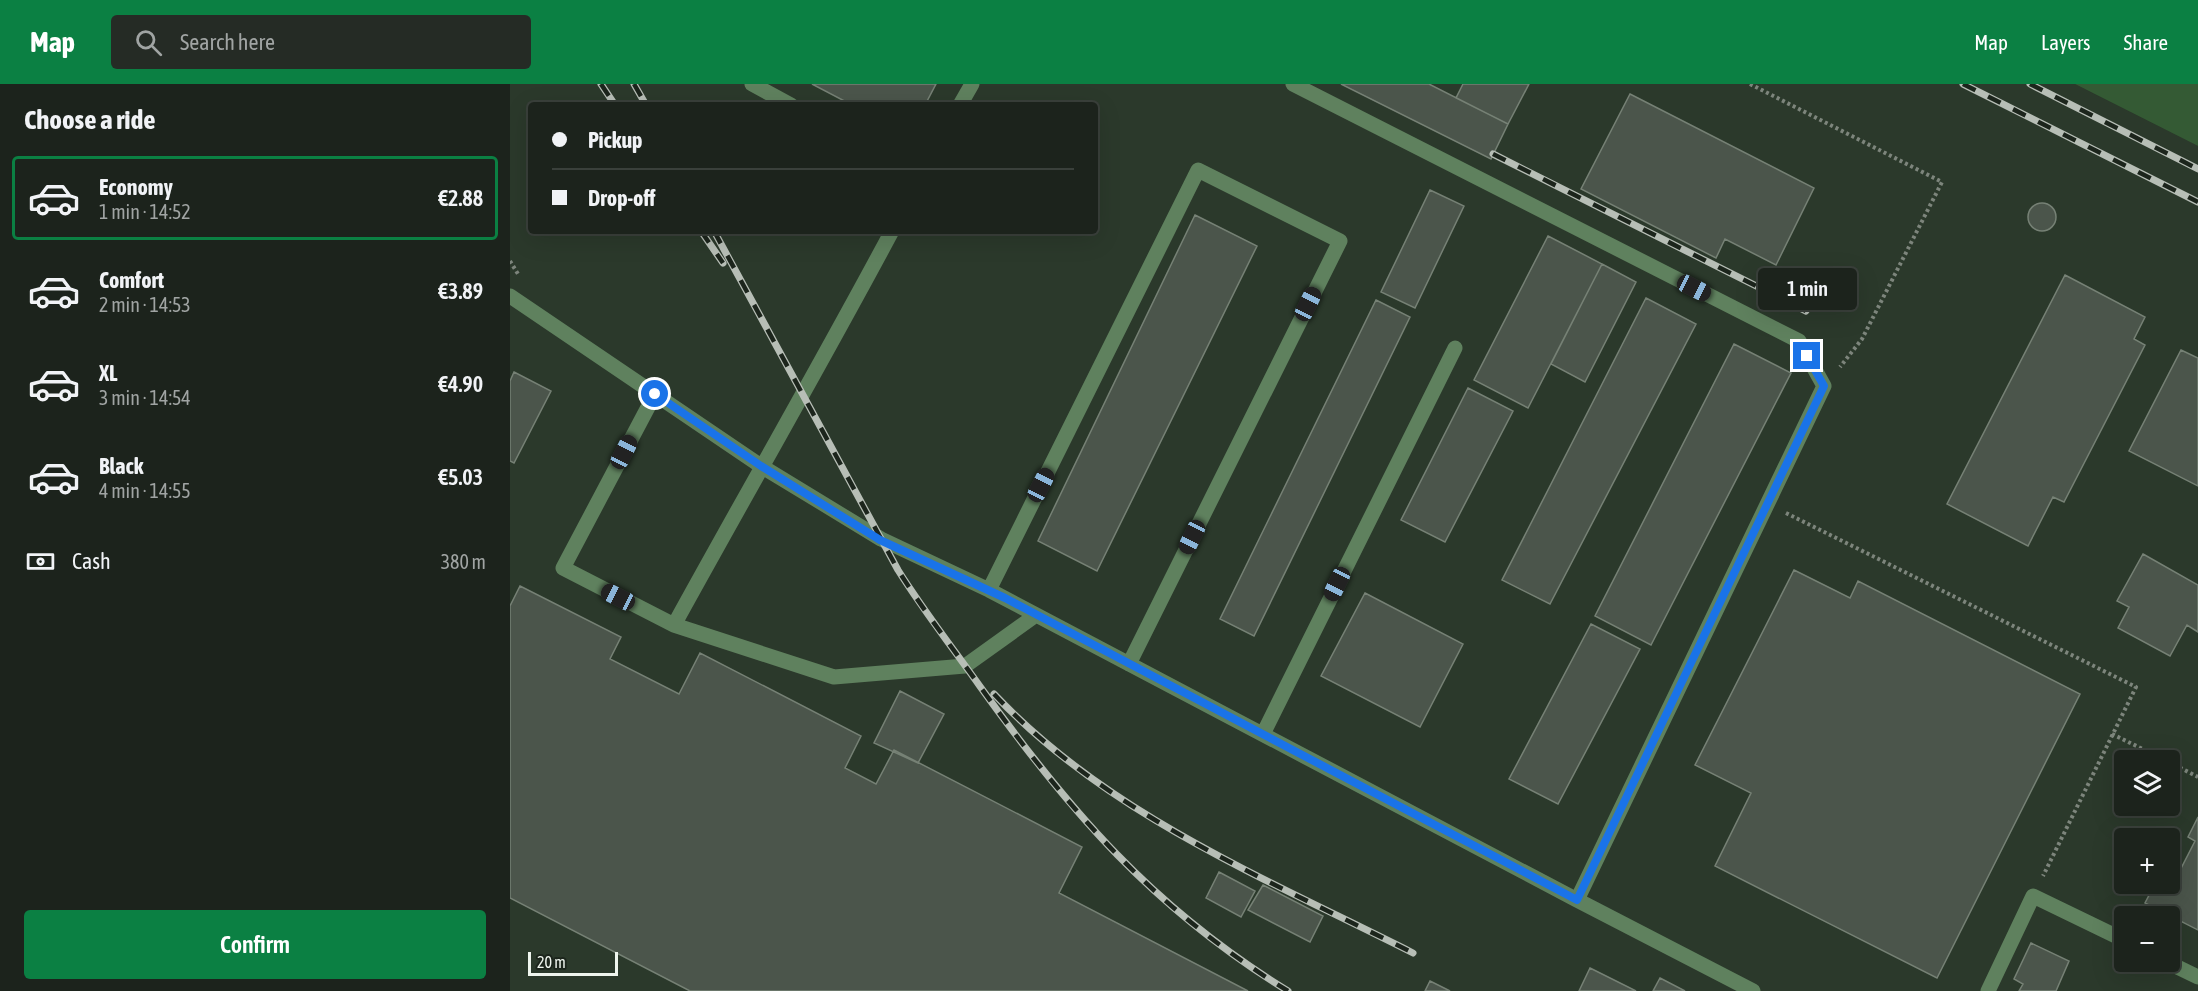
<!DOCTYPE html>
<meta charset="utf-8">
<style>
body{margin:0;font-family:"Asap Condensed",sans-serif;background:#252b25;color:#f1f3f6;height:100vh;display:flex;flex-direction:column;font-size:22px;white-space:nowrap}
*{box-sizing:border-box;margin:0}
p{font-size:20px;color:#a0a4a3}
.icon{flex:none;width:33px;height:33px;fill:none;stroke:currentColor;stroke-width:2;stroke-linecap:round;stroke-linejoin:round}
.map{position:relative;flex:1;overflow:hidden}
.panel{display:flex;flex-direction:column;background:#1c231c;width:510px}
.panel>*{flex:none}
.guide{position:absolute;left:18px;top:18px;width:570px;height:132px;border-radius:6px;box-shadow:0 6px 24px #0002,0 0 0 2px #3a403b;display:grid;align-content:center;height:132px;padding:0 24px;background:#1c231c}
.fabs{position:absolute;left:1604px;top:666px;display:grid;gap:12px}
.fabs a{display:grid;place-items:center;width:66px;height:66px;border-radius:6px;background:#1c231c;box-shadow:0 6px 24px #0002,0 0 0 2px #3a403b;font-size:30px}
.scale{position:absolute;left:18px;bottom:15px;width:90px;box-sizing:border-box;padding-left:6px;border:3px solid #eff5ee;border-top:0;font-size:16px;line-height:21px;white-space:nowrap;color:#eff5ee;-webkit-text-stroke:4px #1c251c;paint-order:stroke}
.end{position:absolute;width:27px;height:27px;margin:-14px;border:8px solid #1a73e8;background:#fff;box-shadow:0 0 0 3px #fff}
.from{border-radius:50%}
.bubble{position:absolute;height:42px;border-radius:6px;background:#1c231c;box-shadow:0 6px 24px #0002,0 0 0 2px #3a403b;font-size:20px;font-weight:600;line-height:42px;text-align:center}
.car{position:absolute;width:18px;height:36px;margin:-18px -9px;border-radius:8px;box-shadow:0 0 4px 2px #0007;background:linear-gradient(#222 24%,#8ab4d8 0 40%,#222 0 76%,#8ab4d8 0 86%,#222 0)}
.guide b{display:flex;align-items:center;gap:21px;height:57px;font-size:22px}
.guide b+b{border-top:2px solid #3a403b}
.guide i{width:15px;height:15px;background:#f1f3f6}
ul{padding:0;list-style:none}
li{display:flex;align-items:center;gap:18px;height:84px;margin:0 12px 9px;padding:0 12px;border:3px solid transparent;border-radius:6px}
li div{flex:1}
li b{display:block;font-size:22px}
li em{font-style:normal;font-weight:600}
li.current{border-color:#0b8043}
li>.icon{width:54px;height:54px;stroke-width:1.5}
h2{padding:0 24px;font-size:27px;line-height:72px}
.pay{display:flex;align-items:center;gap:15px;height:66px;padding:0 24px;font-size:22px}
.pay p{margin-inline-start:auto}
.button{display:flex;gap:12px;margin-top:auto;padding:12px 24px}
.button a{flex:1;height:69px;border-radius:6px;background:#0b8043;color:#fff;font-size:24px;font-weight:600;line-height:69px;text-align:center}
header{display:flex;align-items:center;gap:36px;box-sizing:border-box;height:84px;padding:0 30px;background:#0b8043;color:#fff}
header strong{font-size:28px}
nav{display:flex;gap:33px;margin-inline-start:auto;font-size:21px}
.search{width:420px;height:54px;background:#252b25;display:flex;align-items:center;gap:15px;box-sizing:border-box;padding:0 21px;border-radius:6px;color:#a0a4a3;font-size:22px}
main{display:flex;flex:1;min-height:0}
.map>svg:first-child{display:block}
</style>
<header>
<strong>Map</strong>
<div class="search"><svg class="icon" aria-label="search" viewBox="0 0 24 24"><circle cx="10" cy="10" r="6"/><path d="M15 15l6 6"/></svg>Search here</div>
<nav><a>Map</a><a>Layers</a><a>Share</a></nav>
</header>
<main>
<section class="panel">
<h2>Choose a ride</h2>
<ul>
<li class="current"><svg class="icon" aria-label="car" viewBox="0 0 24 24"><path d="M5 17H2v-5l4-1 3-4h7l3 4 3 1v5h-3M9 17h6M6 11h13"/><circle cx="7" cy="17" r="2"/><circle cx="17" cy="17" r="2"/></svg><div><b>Economy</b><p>1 min · 14:52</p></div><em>€2.88</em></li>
<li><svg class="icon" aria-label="car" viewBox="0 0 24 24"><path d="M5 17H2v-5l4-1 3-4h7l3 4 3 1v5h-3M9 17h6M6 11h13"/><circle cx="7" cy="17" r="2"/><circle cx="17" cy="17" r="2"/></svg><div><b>Comfort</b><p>2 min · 14:53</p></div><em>€3.89</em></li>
<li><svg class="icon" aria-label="car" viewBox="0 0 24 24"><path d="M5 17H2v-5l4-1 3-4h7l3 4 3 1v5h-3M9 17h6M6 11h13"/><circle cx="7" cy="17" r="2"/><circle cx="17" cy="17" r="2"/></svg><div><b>XL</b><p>3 min · 14:54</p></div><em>€4.90</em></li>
<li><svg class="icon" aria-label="car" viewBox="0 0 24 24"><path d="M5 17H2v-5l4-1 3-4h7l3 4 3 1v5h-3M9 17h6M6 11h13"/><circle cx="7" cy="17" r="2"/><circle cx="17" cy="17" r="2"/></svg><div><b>Black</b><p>4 min · 14:55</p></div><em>€5.03</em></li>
</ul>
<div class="pay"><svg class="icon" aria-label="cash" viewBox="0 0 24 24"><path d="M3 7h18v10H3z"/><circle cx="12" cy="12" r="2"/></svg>Cash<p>380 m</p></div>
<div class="button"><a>Confirm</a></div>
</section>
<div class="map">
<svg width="1688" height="907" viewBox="0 0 1688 907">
<rect width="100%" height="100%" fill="#262f25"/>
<path fill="#2b392b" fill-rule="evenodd" d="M0,0H1565L1688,62V907H0ZM21,21H585V147H21ZM1614,676H1659V722H1614ZM1614,754H1659V800H1614ZM1614,832H1659V878H1614Z"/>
<path fill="#345a34" d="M1565,0H1688V62Z"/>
<path fill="#4b554b" stroke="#768175" stroke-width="1.5" d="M302,0H426L415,21H342Z
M831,0H919L998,40L981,75Z
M953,0H1019L998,40L946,14Z
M1120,10L1304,104L1266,181L1215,155L1206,174L1071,105Z
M920,106L954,122L905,224L871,208Z
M1518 133a14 14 0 1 1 28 0a14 14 0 1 1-28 0Z
M685,131L747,162L587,487L528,457Z
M1038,152L1092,180L1018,324L964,296Z
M1092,180L1126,198L1075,298L1041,280Z
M1555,191L1635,233L1624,255L1635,261L1554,418L1543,413L1518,462L1437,420Z
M1136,214L1186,240L1040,520L992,496Z
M866,216L900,233L744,552L710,535Z
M1224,260L1281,289L1141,561L1085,532Z
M1671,266L1688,274V402L1619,367Z
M4,288L41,307L4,379L0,377V297Z
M958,304L1003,327L935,458L891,436Z
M1633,470L1688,501V548L1677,541L1660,572L1608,544L1619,523L1607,517Z
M1284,486L1340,514L1348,497L1570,610L1427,894L1205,782L1241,709L1185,681Z
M10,502L111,553L100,575L169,610L190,569L351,652L335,684L366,700L384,666L572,763L549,809L738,907H180L0,814V522Z
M855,509L953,560L910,643L811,592Z
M1081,540L1130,565L1048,720L999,695Z
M390,607L434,630L408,679L364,659Z
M1688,733V846L1635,819L1645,800H1659V796L1664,798L1685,757L1678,753Z
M709,788L745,807L731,833L696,814Z
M753,801L813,832L800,858L738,826Z
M1521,859L1559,877L1546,907H1509L1513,900L1504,895Z
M1080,884L1126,907H1069Z
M1150,894L1175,907H1143Z
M920,897L940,907H915Z"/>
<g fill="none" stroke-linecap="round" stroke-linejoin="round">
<path stroke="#7d857c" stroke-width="4" stroke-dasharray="3 3" stroke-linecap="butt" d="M1240,0L1432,98L1352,255L1330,283
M0,177L8,190
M1276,429L1626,603L1533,792
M1602,650L1655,676
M1659,678L1688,693"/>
<path stroke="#5f815e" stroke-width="15" d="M242,0L281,21
M450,21L462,0
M0,212L251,382L371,455L479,506L1067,816L1314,302L1289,257L783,0
M145,310L53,484L164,541L324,593L455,582L526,531
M479,506L688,86L830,157L619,580
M164,541C236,410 311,280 382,147
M753,650L945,264
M1067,816L1243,907
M1657,878L1688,893
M1478,907L1523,812L1614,856"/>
<defs>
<path id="rail" d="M91,0L105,21
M124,0L136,21
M1453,0L1688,118
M1520,0L1688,85
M983,70L1296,227
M191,147L213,179
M204,147L388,486C413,526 442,563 469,601C560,728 643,824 778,907
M484,610C598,731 757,795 903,869"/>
</defs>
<use href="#rail" stroke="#b7beb6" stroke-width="7"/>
<use href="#rail" stroke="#1c251c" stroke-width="4.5" stroke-dasharray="14" stroke-linecap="butt"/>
</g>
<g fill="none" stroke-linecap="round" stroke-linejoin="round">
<path stroke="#1a73e8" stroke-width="8" d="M145,310L251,382L370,456L495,514L1067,816L1314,302L1297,272"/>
</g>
</svg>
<div class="fabs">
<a><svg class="icon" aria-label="layers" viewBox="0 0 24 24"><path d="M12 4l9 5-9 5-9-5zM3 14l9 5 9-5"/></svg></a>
<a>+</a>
<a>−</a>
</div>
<div class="scale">20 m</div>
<i class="end from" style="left:145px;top:310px"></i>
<i class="end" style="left:1297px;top:272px"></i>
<div class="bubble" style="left:1248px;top:184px;width:99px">1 min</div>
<i class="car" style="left:1184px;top:204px;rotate:117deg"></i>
<i class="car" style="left:798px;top:220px;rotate:26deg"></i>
<i class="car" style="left:114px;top:368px;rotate:27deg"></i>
<i class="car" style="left:531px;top:401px;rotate:27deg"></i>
<i class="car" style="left:682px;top:453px;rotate:206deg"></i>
<i class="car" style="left:827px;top:500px;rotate:206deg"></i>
<i class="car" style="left:108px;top:513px;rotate:297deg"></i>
<div class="guide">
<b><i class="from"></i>Pickup</b>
<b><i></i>Drop-off</b>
</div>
</div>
</main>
